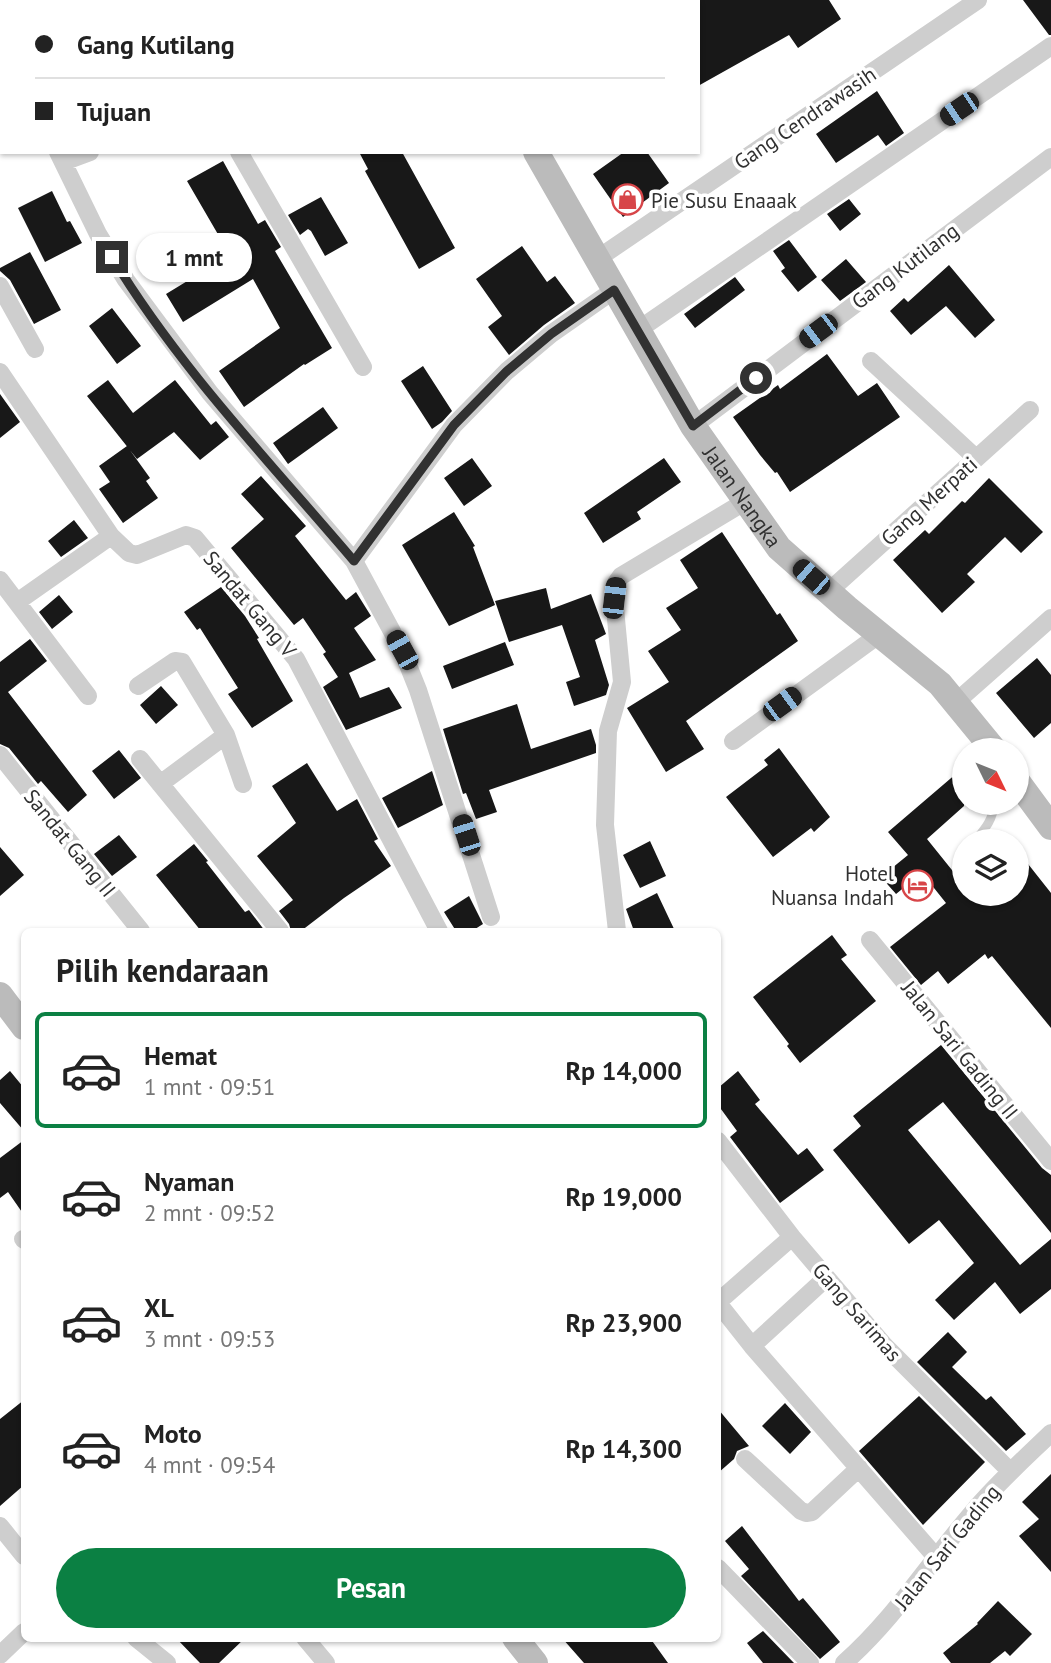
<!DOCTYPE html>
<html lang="id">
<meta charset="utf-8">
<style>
body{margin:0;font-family:"PT Sans",sans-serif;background:#f6f6f6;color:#222;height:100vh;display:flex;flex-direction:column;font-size:26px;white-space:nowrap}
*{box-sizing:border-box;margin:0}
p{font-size:23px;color:#767676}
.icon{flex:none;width:38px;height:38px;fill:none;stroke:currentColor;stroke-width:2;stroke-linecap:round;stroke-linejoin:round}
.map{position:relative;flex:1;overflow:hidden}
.side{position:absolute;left:21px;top:928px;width:700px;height:714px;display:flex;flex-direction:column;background:#fff;border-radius:10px;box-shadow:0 2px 5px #0004}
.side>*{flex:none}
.guide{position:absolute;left:0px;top:0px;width:700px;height:154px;box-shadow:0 2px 5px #0004;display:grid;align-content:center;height:154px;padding:0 35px;background:#fff}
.needle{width:46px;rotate:133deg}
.tools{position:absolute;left:952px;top:738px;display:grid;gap:14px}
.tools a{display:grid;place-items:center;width:77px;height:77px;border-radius:50%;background:#fff;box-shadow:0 2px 5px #0004;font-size:35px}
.end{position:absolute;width:32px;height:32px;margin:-16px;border:9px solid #313131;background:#fff;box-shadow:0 0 0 4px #fff}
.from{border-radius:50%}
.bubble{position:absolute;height:49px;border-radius:24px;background:#fff;box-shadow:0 2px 5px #0004;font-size:23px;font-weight:700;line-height:49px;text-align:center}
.car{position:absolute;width:21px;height:42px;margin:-21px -10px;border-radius:9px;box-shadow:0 0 5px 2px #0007;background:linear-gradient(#222 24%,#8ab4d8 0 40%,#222 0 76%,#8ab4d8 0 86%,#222 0)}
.guide b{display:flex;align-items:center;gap:24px;height:66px;font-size:26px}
.guide b+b{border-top:2px solid #e0e0e0}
.guide i{width:18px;height:18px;background:#222}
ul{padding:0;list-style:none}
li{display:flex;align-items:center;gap:21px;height:116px;margin:0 14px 10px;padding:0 21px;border:4px solid transparent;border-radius:10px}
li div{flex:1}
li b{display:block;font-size:26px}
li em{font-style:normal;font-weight:700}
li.selected{border-color:#0b8043}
li>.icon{width:63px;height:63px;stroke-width:1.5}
h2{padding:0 35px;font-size:32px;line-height:84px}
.action{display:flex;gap:14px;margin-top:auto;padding:14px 35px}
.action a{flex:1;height:80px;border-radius:42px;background:#0b8043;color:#fff;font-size:28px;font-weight:700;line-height:80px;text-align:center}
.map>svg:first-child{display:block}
</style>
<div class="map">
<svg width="1051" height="1663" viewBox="0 0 1051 1663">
<rect width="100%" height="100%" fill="#fff"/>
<path fill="#181818" d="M698,0H829L841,19L798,48L789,35L698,86Z
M1023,0H1051V35H1049Z
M877,91L904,133L886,146L878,135L836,163L816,134Z
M359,152H402L455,248L419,269L365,171L368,169Z
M624,152H647L669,183L623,217L593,174Z
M223,161L258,224L265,220L281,247L275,251L332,348L305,365L304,364L244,407L219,371L280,328L253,279L183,322L166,294L230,255L187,181Z
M52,191L67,222L70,221L82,243L45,262L18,208Z
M321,197L348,243L325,256L311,231L308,229L300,235L288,215Z
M849,199L861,214L840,231L827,214Z
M789,240L817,277L798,292L781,271L785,268L773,251Z
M522,246L547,282L555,276L575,303L544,325L509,355L488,327L502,316L476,279Z
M30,252L61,310L34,324L10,280L0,271V268Z
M846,259L866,282L840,301L821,280Z
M949,265L995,320L975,338L946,306L911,335L890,311L904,298L908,302Z
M735,277L745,290L695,328L684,314Z
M112,308L141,346L117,364L89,326Z
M827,354L858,396L877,383L900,417L790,492L777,472L775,473L760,455L733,417L778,385L780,389Z
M423,366L452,411L442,422L432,429L401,381Z
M108,380L133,413L175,380L211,425L216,421L229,437L200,460L174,432L137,459L87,396Z
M0,394L20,422L0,438Z
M323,407L338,428L288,464L273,443Z
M127,446L150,478L146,481L158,498L123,523L99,489L110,482L99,466Z
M472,458L492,486L464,506L444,478Z
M664,458L681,482L637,512L641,519L603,543L584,513Z
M261,476L306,526L295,536L346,600L356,592L371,616L354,628L376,660L349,673L360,698L389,687L402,708L346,730L323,687L338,677L323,654L326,652L303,618L294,625L231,548L264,519L241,494Z
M989,478L1043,532L1021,553L1005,537L967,574L975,582L942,613L893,560L925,530L929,534L962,501L965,503Z
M454,512L475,546L473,547L495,605L449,626L402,545Z
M74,520L88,538L61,557L48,541Z
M722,532L777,615L780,613L798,641L686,721L704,749L666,772L627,708L669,682L648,651L681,630L666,608L698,588L680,560Z
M221,587L245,616L259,638L257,639L293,701L252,728L228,694L238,688L200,628L197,630L184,612Z
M546,588L551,609L591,594L606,634L595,640L609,685L606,695L574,706L566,682L580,677L562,625L509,642L495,601Z
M59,595L73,612L52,629L39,612Z
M30,639L47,661L8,692L87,795L68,812L41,781L38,784L9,748L0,744V662Z
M505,642L514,665L452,689L443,666Z
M1037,658L1051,675V723L1034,738L996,693Z
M161,686L178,705L156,724L140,705Z
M517,704L531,749L591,729L596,745V753L489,790L497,812L476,819L466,793L463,794L443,729Z
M779,748L830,817L814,832L811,828L773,857L726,797L768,765L764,760Z
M119,750L141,778L114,799L92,771Z
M307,763L337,811L357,799L378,839L374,841L391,866L344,898L301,931H291L289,924L279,911L293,900L257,856L296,823L272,786Z
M964,767V806L927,839L964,885V894H1017V850L1051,893V1028L992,956L988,959L985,954L948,984L938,971L921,985L890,947L946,903L922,873L896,894L881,877L908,855L888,832Z
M432,771L443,805L398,828L382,798Z
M119,835L137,857L112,876L94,854Z
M650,841L666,876L640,888L623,855Z
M194,844L208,861L206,862L245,912L249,910L265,931H201L156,875Z
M0,847L24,875L0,896Z
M657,893L675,931H634L626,909Z
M469,896L483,924L472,931H456L444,912Z
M832,935L847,955L841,959L876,1001L800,1063L787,1046L789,1044L753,997Z
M941,1045L1042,1168L1051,1175V1233L943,1102L908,1130L1020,1265L1051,1239V1289L1020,1314L995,1282L954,1320L935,1300L974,1263L939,1220L909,1244L833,1150L861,1126L853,1116Z
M10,1071L24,1088V1131L0,1103V1080Z
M738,1071L760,1100L755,1104L798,1155L807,1148L824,1170L780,1203L730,1137L737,1131L718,1105V1088Z
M24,1140V1215L8,1192L0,1198V1158Z
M948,1332L967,1352L952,1367L986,1400L991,1396L1026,1434L1006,1451L917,1362Z
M919,1396L985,1462L923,1525L859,1451Z
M24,1400V1485L0,1506V1419Z
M785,1403L811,1432L790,1454L762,1426Z
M718,1409L749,1446L737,1451L734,1459L718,1473Z
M1051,1474V1572L1019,1536L1039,1519L1022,1502Z
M742,1526L799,1601L803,1598L840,1642L820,1659L741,1576L749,1569L725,1541Z
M998,1601L1032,1634L1010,1656L1005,1651L990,1663H951L943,1653L978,1624L977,1623Z
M763,1631L794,1663H763L747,1643Z
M176,1638H245L219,1663H200Z
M562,1638H650L668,1663H584Z"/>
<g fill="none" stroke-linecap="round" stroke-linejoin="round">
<path stroke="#cecece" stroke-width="9" d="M974,842C984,830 994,819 994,803"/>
<path stroke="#cecece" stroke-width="18" d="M426,2L429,0
M655,2L658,0
M0,32L2,35
M58,152L98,234L126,280L210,393L354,561L402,650L418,690L491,917
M239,152L363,367
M63,162L90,152
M597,259L978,0
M0,286L35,349
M638,330L1051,46
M871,361L976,458
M0,372L111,536L129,553L137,555L186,535L195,538L296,659L439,931
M693,426L1051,157
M354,561L454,425L507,371L551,334L614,290
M0,580L88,696
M828,592L1030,410
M17,602L111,536
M138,686L175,661L182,662L226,735L243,784
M956,702L1051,618
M733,741L880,634
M0,755L141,931
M140,759L280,931
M160,784L226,735
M617,931L605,825L608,731L622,682L614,598L616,583L621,576L746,501
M870,940L1051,1161
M718,1141L792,1237L884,1345L1010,1471
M23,1239L24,1240
M718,1302L792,1237
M718,1303L752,1346L936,1557
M752,1346L826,1278
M745,1459L801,1511L806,1513L812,1512L859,1468
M0,1526L24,1556
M718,1568L810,1663
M136,1638L167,1663
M305,1638L326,1663
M0,1655L24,1632
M844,1663C894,1619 929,1563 972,1513C996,1484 1024,1459 1051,1433"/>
<g stroke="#bbb" stroke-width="26">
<path d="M455,0L456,2"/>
<path id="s1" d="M536,152L693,426L779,548L847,608L940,684L995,751"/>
<path d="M1017,781L1051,827"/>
<path d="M0,995L24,1027"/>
<path d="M515,1638L535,1663"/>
</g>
</g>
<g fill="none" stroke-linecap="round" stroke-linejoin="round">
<path stroke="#313131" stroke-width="9" d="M112,257C179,368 270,462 354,561L454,425L507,371L551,334L614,290L693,426L756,378"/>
</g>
<defs>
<symbol id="shop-ring" viewBox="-11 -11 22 22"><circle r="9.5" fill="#fff" stroke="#d74548" stroke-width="1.5"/><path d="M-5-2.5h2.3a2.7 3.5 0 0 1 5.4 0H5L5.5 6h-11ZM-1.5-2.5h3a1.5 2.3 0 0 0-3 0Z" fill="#d74548"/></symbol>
<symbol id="hotel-ring" viewBox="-11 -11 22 22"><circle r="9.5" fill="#fff" stroke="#d74548" stroke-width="1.5"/><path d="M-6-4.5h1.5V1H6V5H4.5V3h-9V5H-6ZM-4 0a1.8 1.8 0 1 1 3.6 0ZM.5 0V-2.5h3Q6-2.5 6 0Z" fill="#d74548"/></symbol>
</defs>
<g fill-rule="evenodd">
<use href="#shop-ring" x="610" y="182" width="35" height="35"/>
<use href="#hotel-ring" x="900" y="868" width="35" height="35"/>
</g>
<g text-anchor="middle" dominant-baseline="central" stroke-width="7" stroke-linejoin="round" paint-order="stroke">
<g font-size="21" fill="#313131" stroke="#fff">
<text transform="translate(805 118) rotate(-34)">Gang Cendrawasih</text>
<text transform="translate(905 266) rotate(-37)">Gang Kutilang</text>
<text stroke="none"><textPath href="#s1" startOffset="402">Jalan Nangka</textPath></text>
<text transform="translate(929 501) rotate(-42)">Gang Merpati</text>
<text transform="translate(250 604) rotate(50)">Sandat Gang V</text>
<text transform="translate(70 843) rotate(51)">Sandat Gang II</text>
<text transform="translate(960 1050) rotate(51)">Jalan Sari Gading II</text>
<text transform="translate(857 1312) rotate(49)">Gang Sarimas</text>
<text transform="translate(947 1547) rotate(-51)">Jalan Sari Gading</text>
</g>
<g font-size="21" fill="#313131" stroke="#fff" text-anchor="start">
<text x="651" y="200">Pie Susu Enaaak</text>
<text x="894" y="873" text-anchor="end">Hotel<tspan x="894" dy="24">Nuansa Indah</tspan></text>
</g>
</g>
</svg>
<div class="tools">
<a><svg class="needle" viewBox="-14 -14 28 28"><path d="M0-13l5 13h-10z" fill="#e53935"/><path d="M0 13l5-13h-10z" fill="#767676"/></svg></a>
<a><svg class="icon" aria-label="layers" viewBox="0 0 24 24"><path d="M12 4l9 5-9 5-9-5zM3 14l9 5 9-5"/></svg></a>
</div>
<i class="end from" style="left:756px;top:378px"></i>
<i class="end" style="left:112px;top:257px"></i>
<div class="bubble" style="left:136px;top:233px;width:116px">1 mnt</div>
<i class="car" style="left:959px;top:109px;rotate:236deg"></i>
<i class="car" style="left:818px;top:331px;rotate:233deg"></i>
<i class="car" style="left:811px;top:577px;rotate:311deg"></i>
<i class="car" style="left:614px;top:598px;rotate:7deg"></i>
<i class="car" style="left:402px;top:650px;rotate:331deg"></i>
<i class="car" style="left:782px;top:704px;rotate:54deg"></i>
<i class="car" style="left:466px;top:835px;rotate:342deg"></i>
<div class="guide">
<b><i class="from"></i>Gang Kutilang</b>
<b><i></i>Tujuan</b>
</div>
<section class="side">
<h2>Pilih kendaraan</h2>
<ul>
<li class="selected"><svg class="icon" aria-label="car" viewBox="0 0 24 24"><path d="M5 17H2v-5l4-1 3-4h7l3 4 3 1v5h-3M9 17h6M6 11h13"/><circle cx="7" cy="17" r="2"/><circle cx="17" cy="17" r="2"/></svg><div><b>Hemat</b><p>1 mnt · 09:51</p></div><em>Rp 14,000</em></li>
<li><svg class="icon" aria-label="car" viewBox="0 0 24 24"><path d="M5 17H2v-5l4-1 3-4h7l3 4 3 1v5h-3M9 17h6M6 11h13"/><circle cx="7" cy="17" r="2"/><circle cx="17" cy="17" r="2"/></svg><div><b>Nyaman</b><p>2 mnt · 09:52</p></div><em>Rp 19,000</em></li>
<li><svg class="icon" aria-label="car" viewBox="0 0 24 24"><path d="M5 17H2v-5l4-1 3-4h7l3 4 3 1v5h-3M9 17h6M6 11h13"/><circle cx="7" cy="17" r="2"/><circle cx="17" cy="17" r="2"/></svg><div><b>XL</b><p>3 mnt · 09:53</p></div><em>Rp 23,900</em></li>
<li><svg class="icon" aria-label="car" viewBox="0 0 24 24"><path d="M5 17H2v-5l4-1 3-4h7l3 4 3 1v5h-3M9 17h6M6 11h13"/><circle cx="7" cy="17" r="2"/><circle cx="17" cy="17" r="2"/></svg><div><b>Moto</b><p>4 mnt · 09:54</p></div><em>Rp 14,300</em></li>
</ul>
<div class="action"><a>Pesan</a></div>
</section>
</div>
